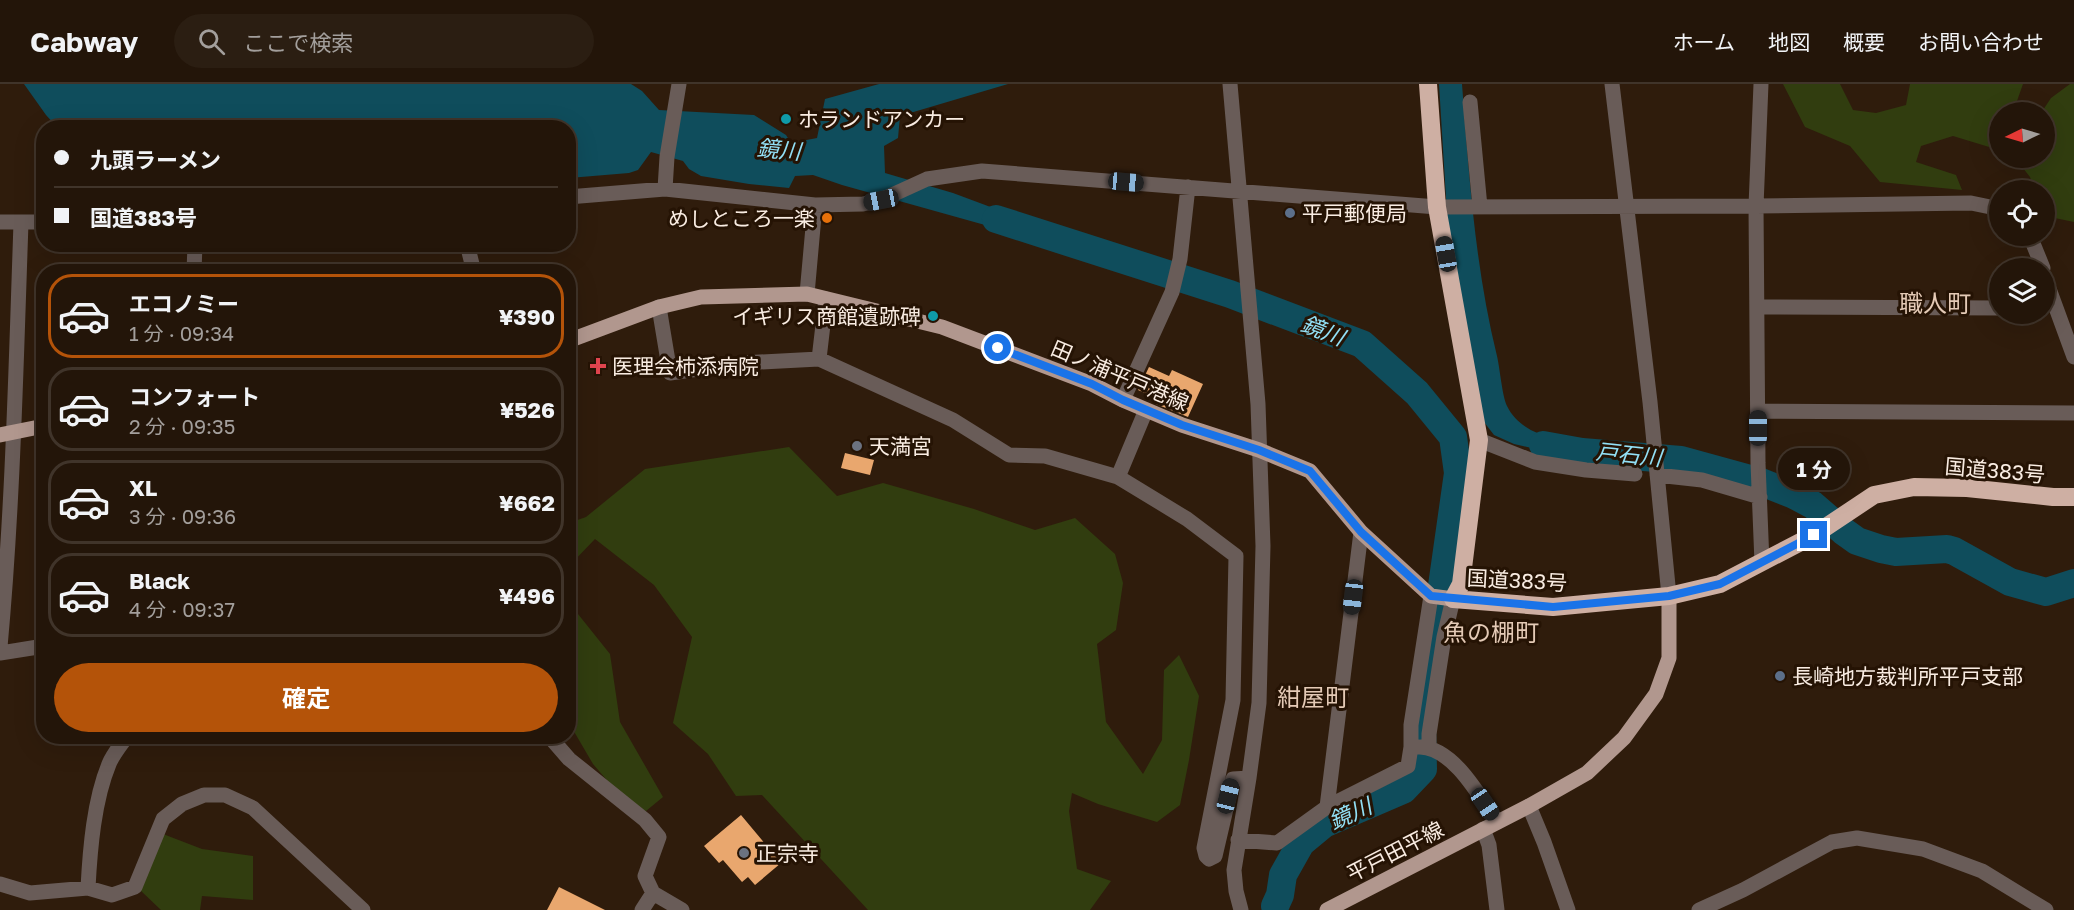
<!DOCTYPE html>
<html lang="ja">
<meta charset="utf-8">
<style>
body{margin:0;font-family:"Golos Text","Noto Sans JP",sans-serif;background:#2b1e12;color:#f1f3f6;height:100vh;display:flex;flex-direction:column;font-size:22px;white-space:nowrap}
*{box-sizing:border-box;margin:0}
p{font-size:20px;color:#a39f9c}
.icon{flex:none;width:33px;height:33px;fill:none;stroke:currentColor;stroke-width:2;stroke-linecap:round;stroke-linejoin:round}
.map{position:relative;flex:1;overflow:hidden}
.details{position:absolute;left:36px;top:180px;width:540px;height:480px;display:flex;flex-direction:column;background:#231509;border-radius:24px;box-shadow:0 6px 24px #0002,0 0 0 2px #40342a}
.details>*{flex:none}
.hud{position:absolute;left:36px;top:36px;width:540px;height:132px;border-radius:24px;box-shadow:0 6px 24px #0002,0 0 0 2px #40342a;display:grid;align-content:center;height:132px;padding:0 18px;background:#231509}
.needle{width:39px;rotate:265deg}
.controls{position:absolute;left:1989px;top:18px;display:grid;gap:12px}
.controls a{display:grid;place-items:center;width:66px;height:66px;border-radius:50%;background:#231509;box-shadow:0 6px 24px #0002,0 0 0 2px #40342a;font-size:30px}
.end{position:absolute;width:27px;height:27px;margin:-14px;border:8px solid #1a73e8;background:#fff;box-shadow:0 0 0 3px #fff}
.from{border-radius:50%}
.bubble{position:absolute;height:42px;border-radius:21px;background:#231509;box-shadow:0 6px 24px #0002,0 0 0 2px #40342a;font-size:20px;font-weight:700;line-height:42px;text-align:center}
.car{position:absolute;width:18px;height:36px;margin:-18px -9px;border-radius:8px;box-shadow:0 0 4px 2px #0007;background:linear-gradient(#222 24%,#8ab4d8 0 40%,#222 0 76%,#8ab4d8 0 86%,#222 0)}
.hud b{display:flex;align-items:center;gap:21px;height:57px;font-size:22px}
.hud b+b{border-top:2px solid #40342a}
.hud i{width:15px;height:15px;background:#f1f3f6}
ul{padding:10px 0 0;list-style:none}
li{display:flex;align-items:center;gap:18px;height:84px;margin:0 12px 9px;padding:0 6px;border:3px solid #40342a;border-radius:24px}
li div{flex:1}
li b{display:block;font-size:22px}
li em{font-style:normal;font-weight:700}
li.active{border-color:#b45309}
li>.icon{width:54px;height:54px;stroke-width:1.5}
.button{display:flex;gap:12px;margin-top:auto;padding:12px 18px}
.button a{flex:1;height:69px;border-radius:36px;background:#b45309;color:#fff;font-size:24px;font-weight:700;line-height:69px;text-align:center}
header{display:flex;align-items:center;gap:36px;box-sizing:border-box;height:84px;padding:0 30px;background:#231509;border-bottom:2px solid #40342a}
header strong{font-size:28px}
nav{display:flex;gap:33px;margin-inline-start:auto;font-size:21px}
.search{width:420px;height:54px;background:#2b1e12;display:flex;align-items:center;gap:15px;box-sizing:border-box;padding:0 21px;border-radius:33px;color:#a39f9c;font-size:22px}
.map>svg:first-child{display:block}
</style>
<header>
<strong>Cabway</strong>
<div class="search"><svg class="icon" aria-label="search" viewBox="0 0 24 24"><circle cx="10" cy="10" r="6"/><path d="M15 15l6 6"/></svg>ここで検索</div>
<nav><a>ホーム</a><a>地図</a><a>概要</a><a>お問い合わせ</a></nav>
</header>
<div class="map">
<svg width="2074" height="826" viewBox="0 0 2074 826">
<rect width="100%" height="100%" fill="#2f1c0c"/>
<path fill="#313d0f" d="M1783,0H1840L1853,26L1876,29L1906,21L1910,0H2023L2017,17L2028,24L2043,26L2051,14L2070,0H2074V138L2045,132L2044,106H2034L2030,93L2015,74H2044V28H2000L1999,66L1953,52L1921,62L1916,78L1956,91L1962,106L1880,98L1850,62L1805,43Z
M789,363L837,412L883,399L974,425L1035,446L1075,434L1115,470L1123,499L1116,546L1097,560L1106,638L1143,690L1162,656L1164,586L1179,571L1199,612L1189,676L1180,721L1157,738L1098,720L1072,709L1069,727L1077,785L1111,797L1090,826H868L762,711L736,712L708,670L673,639L692,553L654,501L595,455L569,482V439L586,433L645,385Z
M568,496L578,530L610,570L620,638L663,713L646,727L624,716L593,680L569,639Z
M163,750L202,765L253,772V816L202,812L200,826H161L140,806Z"/>
<path fill="#0f4d5c" d="M24,0H631L642,7L659,26L754,31L786,51L791,59L817,54L825,15L879,0H1008L900,32L898,54L884,62L885,89L953,109L1031,138V154L842,101L813,91L795,92L789,104L749,100L701,92L689,85L683,77L651,68L638,86L629,89L569,94L568,44L57,43L46,31Z
M1439,0H1462C1469,91 1475,183 1497,272C1500,285 1502,311 1507,322C1521,351 1557,355 1585,363L1579,375L1514,360L1494,351L1484,338L1448,146Z"/>
<g fill="none" stroke-linecap="round" stroke-linejoin="round">
<path stroke="#0f4d5c" stroke-width="28" d="M996,135L1230,210L1362,260L1417,309L1453,353L1458,389L1422,643L1423,685L1403,706L1324,740L1301,759L1283,791L1280,811L1275,822
M1543,361L1582,368L1681,376L1761,398L1794,411L1813,421L1843,447L1857,457L1881,465L1896,468L1947,465L1954,467L2010,498L2046,508L2074,499"/>
</g>
<path fill="#e9a76e" d="M1149,283L1169,292L1172,286L1203,300L1188,333L1156,320L1158,315L1138,306Z
M845,369L874,376L870,391L841,384Z
M741,731L781,779L755,801L748,793L742,798L723,776L719,779L704,762Z
M559,803L605,826H547Z"/>
<g fill="none" stroke-linecap="round" stroke-linejoin="round">
<path stroke="#695c58" stroke-width="15" d="M1230,0L1258,320L1263,462L1259,619L1249,694L1234,786L1236,807L1241,826
M1612,0L1650,318L1669,512
M1761,0L1756,122L1758,379L1762,479
M1470,18L1480,123
M665,105L667,73L679,0
M568,113L665,105L815,121L863,120L881,116L927,95L982,87L1437,123L1756,122L1971,119L2000,125
M0,138H44
M2030,152L2043,184
M467,160L474,188
M194,188L195,160
M2044,191L2074,273
M807,210L815,121
M659,223L670,289L742,279L819,275L953,336L1009,371L1045,372L1118,393
M1758,223L2000,224
M819,275L826,215
M1123,316L1172,208L1180,175L1188,103
M1146,326L1118,393L1187,435L1236,472L1233,616L1204,764L1206,772L1209,775L1215,772L1233,695L1249,694
M1758,327L2074,329
M1479,356L1535,378L1586,386L1635,390
M1657,391L1702,396L1760,413
M0,563C13,422 16,280 21,139
M0,569L38,563L44,560
M549,652L569,675L645,736L659,753L645,792L653,809
M1420,663C1454,664 1480,713 1497,738
M1429,663V650L1444,553L1453,515
M1529,722L1544,758L1568,826
M1327,723L1361,448
M1483,745L1489,761L1497,826
M1238,756L1277,759L1327,723L1408,682L1411,663V641L1431,512
M0,800L30,809L88,804L112,811L135,803L163,735L182,720L204,711H225L253,724L363,826
M88,804C90,765 94,716 109,680C113,670 121,661 127,652
M642,826L653,809L682,826
M1699,826L1743,806L1832,758L1857,754L1923,765L1982,787L2046,826"/>
<path stroke="#b1978e" stroke-width="15" d="M568,257L659,223L701,213L807,210L942,243L1092,300L1123,316L1182,341L1259,366L1310,387L1361,448L1431,512L1453,515
M0,351L44,342
M1327,826L1529,722L1587,689L1624,654L1656,610L1669,574V512"/>
<path stroke="#ceafa3" stroke-width="18" d="M1428,0L1437,123L1479,356L1461,500L1453,515L1553,523L1669,512L1720,500L1814,451L1874,411L1914,403L1967,404L2053,413H2074"/>
</g>
<g fill="none" stroke-linecap="round" stroke-linejoin="round">
<path stroke="#1a73e8" stroke-width="8" d="M998,264L1092,300L1123,316L1182,341L1259,366L1310,387L1361,448L1431,512L1553,523L1669,512L1720,500L1814,451"/>
</g>
<g fill="#0f9aa8" stroke="#251304" stroke-width="2">
<circle cx="786" cy="35" r="6"/>
<circle cx="933" cy="232" r="6"/>
</g>
<g fill="#5c6f8a" stroke="#251304" stroke-width="2">
<circle cx="1290" cy="129" r="6"/>
<circle cx="1780" cy="592" r="6"/>
</g>
<circle fill="#e8710a" stroke="#251304" stroke-width="2" cx="827" cy="134" r="6"/>
<path fill="#e0444e" stroke="#251304" stroke-width="2" d="M595 273h6v6h6v6h-6v6h-6v-6h-6v-6h6z"/>
<g fill="#6b7280" stroke="#251304" stroke-width="2">
<circle cx="857" cy="362" r="6"/>
<circle cx="744" cy="769" r="6"/>
</g>
<g text-anchor="middle" dominant-baseline="central" stroke-width="6" stroke-linejoin="round" paint-order="stroke">
<g font-size="21" fill="#f9ece2" stroke="#251304" text-anchor="start">
<text x="798" y="35">ホランドアンカー</text>
<text x="1302" y="129">平戸郵便局</text>
<text x="815" y="134" text-anchor="end">めしところ一楽</text>
<text x="921" y="232" text-anchor="end">イギリス商館遺跡碑</text>
<text x="612" y="282">医理会柿添病院</text>
<text x="869" y="362">天満宮</text>
<text x="1792" y="592">長崎地方裁判所平戸支部</text>
<text x="756" y="769">正宗寺</text>
</g>
<g font-size="21" fill="#f9ece2" stroke="#251304">
<text transform="translate(1120 291) rotate(23)">田ノ浦平戸港線</text>
<text transform="translate(1995 386) rotate(5)">国道383号</text>
<text transform="translate(1517 496) rotate(3)">国道383号</text>
<text transform="translate(1395 767) rotate(-27)">平戸田平線</text>
</g>
<g font-size="22" font-style="italic" fill="#92e0f6" stroke="#251304">
<text transform="translate(779 65) rotate(5)">鏡川</text>
<text transform="translate(1323 246) rotate(21)">鏡川</text>
<text transform="translate(1629 370) rotate(6)">戸石川</text>
<text transform="translate(1350 729) rotate(-24)">鏡川</text>
</g>
<g font-size="24" fill="#e4cab6" stroke="#251304">
<text x="1935" y="218">職人町</text>
<text x="1491" y="547">魚の棚町</text>
<text x="1313" y="612">紺屋町</text>
</g>
</g>
</svg>
<div class="controls">
<a><svg class="needle" viewBox="-14 -14 28 28"><path d="M0-13l5 13h-10z" fill="#e53935"/><path d="M0 13l5-13h-10z" fill="#a39f9c"/></svg></a>
<a><svg class="icon" aria-label="locate" viewBox="0 0 24 24"><circle cx="12" cy="12" r="6"/><path d="M12 2v4M12 18v4M2 12h4M18 12h4"/></svg></a>
<a><svg class="icon" aria-label="layers" viewBox="0 0 24 24"><path d="M12 4l9 5-9 5-9-5zM3 14l9 5 9-5"/></svg></a>
</div>
<i class="end from" style="left:998px;top:264px"></i>
<i class="end" style="left:1814px;top:451px"></i>
<div class="bubble" style="left:1778px;top:364px;width:72px">1 分</div>
<i class="car" style="left:1126px;top:98px;rotate:95deg"></i>
<i class="car" style="left:881px;top:116px;rotate:259deg"></i>
<i class="car" style="left:1446px;top:170px;rotate:350deg"></i>
<i class="car" style="left:1758px;top:344px;rotate:0deg"></i>
<i class="car" style="left:1353px;top:513px;rotate:187deg"></i>
<i class="car" style="left:1228px;top:712px;rotate:14deg"></i>
<i class="car" style="left:1485px;top:720px;rotate:146deg"></i>
<div class="hud">
<b><i class="from"></i>九頭ラーメン</b>
<b><i></i>国道383号</b>
</div>
<section class="details">
<ul>
<li class="active"><svg class="icon" aria-label="car" viewBox="0 0 24 24"><path d="M5 17H2v-5l4-1 3-4h7l3 4 3 1v5h-3M9 17h6M6 11h13"/><circle cx="7" cy="17" r="2"/><circle cx="17" cy="17" r="2"/></svg><div><b>エコノミー</b><p>1 分 · 09:34</p></div><em>¥390</em></li>
<li><svg class="icon" aria-label="car" viewBox="0 0 24 24"><path d="M5 17H2v-5l4-1 3-4h7l3 4 3 1v5h-3M9 17h6M6 11h13"/><circle cx="7" cy="17" r="2"/><circle cx="17" cy="17" r="2"/></svg><div><b>コンフォート</b><p>2 分 · 09:35</p></div><em>¥526</em></li>
<li><svg class="icon" aria-label="car" viewBox="0 0 24 24"><path d="M5 17H2v-5l4-1 3-4h7l3 4 3 1v5h-3M9 17h6M6 11h13"/><circle cx="7" cy="17" r="2"/><circle cx="17" cy="17" r="2"/></svg><div><b>XL</b><p>3 分 · 09:36</p></div><em>¥662</em></li>
<li><svg class="icon" aria-label="car" viewBox="0 0 24 24"><path d="M5 17H2v-5l4-1 3-4h7l3 4 3 1v5h-3M9 17h6M6 11h13"/><circle cx="7" cy="17" r="2"/><circle cx="17" cy="17" r="2"/></svg><div><b>Black</b><p>4 分 · 09:37</p></div><em>¥496</em></li>
</ul>
<div class="button"><a>確定</a></div>
</section>
</div>
